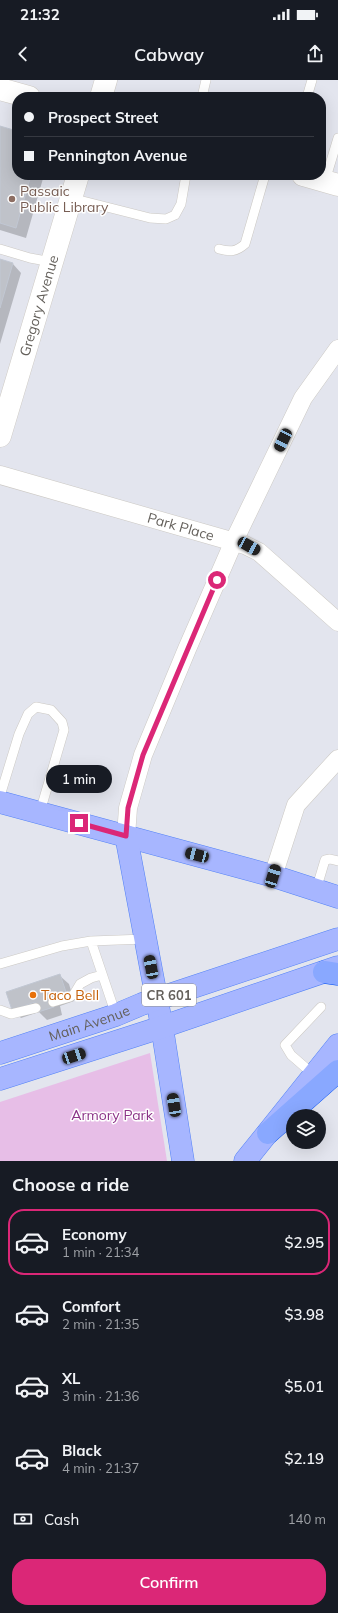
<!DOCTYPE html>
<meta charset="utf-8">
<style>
body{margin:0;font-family:Mulish,sans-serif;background:#242831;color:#f1f3f6;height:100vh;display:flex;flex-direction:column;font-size:15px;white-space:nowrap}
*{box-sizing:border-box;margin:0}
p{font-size:13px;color:#9ea1a6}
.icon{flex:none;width:22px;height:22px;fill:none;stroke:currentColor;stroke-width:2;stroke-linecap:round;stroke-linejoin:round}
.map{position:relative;height:1081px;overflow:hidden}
.drawer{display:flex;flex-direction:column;background:#171b24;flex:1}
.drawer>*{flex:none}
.top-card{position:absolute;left:12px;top:12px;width:314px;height:88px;border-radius:16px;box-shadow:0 4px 16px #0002;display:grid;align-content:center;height:88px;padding:0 12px;background:#171b24}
.controls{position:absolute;left:286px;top:1029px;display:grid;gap:8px}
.controls a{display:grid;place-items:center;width:40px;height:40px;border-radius:50%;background:#171b24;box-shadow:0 4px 16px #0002;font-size:20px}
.end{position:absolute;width:18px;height:18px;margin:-9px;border:5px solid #db2777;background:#fff;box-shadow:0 0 0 2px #fff}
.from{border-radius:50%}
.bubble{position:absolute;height:28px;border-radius:14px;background:#171b24;box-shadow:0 4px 16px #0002;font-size:13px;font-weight:600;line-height:28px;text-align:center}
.car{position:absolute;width:12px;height:24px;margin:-12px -6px;border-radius:5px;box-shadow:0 0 3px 1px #0007;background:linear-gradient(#222 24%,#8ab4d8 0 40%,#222 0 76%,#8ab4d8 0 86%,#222 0)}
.top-card b{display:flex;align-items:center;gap:14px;height:38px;font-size:15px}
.top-card b+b{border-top:1px solid #363941}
.top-card i{width:10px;height:10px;background:#f1f3f6}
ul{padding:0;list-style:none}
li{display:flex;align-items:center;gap:12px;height:66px;margin:0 8px 6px;padding:0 4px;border:2px solid transparent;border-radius:16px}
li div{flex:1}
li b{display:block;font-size:15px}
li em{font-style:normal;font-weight:600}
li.current{border-color:#db2777}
li>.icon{width:36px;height:36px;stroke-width:1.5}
h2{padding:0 12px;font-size:18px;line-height:48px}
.pay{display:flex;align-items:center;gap:10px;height:44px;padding:0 12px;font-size:15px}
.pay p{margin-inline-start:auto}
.button{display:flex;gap:8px;margin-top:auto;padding:8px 12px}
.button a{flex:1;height:46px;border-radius:16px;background:#db2777;color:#fff;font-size:16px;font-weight:600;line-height:46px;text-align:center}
.status{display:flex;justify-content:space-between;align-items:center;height:28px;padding:0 20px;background:#171b24;direction:ltr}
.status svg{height:11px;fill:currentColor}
header{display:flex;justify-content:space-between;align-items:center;height:52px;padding:0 12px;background:#171b24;font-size:18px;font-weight:600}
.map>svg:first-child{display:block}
</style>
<div class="status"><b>21:32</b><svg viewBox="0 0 49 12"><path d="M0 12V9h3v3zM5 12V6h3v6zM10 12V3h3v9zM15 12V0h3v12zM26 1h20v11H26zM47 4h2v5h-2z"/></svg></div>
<header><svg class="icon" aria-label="back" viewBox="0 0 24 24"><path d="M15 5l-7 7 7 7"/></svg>Cabway<svg class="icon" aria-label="share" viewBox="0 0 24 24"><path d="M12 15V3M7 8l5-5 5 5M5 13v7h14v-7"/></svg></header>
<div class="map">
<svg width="338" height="1081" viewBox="0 0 338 1081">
<rect width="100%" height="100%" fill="#e3e5ee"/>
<path fill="#e7bee7" d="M150,973L167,1081H0V1022Z"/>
<path fill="#0003" d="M0,47L17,52V95H44L26,158L0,150Z
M0,180L13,184L21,193L0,264Z
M60,896L69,904L74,921L60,926L62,935L47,940L39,932L21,938L13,930Z"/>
<path fill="#bfc2c9" stroke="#c1c7d3" d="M0,46L17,51V95H31L16,148L0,143Z
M0,179L13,183L0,228Z
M60,894L66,912L52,917L54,927L38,932L35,922L12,930L6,912Z"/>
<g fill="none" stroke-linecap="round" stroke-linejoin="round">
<defs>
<path id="lane" d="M202,17L206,0
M307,17L312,0
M325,101L338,58
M71,118L150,138L166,139L175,135L181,124L186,95
M0,169L30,178L52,182
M219,169C230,172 236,172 245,164L265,95
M0,716L19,654L28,634L36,627L51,630L62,642L64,650L40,732
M316,810L325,780L330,779L338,781
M91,861L116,935
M0,884L62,866L91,861L145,859
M53,922L70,917L74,914L80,904L91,898L102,895
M0,930L11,934L36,928
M314,995L291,975L285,965L321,927"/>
<g id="street">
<path id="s1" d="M0,395L245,465L259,472L338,542"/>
<path d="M126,756L128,728L143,675L187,569L234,461L303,318L338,269"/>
<path d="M273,796L296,725L338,679"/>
</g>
<g id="secondary">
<path d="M0,9L29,17"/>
<path d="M101,17L106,0"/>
<path d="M303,95L338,105"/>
<path id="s2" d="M0,356L78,95"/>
</g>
<g id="primary">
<path d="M0,722L273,796L338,817"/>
<path d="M126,756L162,947L183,1081"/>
<path id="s3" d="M0,973L116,935L142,924L338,859"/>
<path d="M0,999L162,947L338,887"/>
<path d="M245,1081L338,965"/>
</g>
<path id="highway" d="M324,892L338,894
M268,1053L338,991"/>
</defs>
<use href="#lane" stroke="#ccc9c4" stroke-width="10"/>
<use href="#street" stroke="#ccc9c4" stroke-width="19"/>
<use href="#secondary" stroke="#cecac4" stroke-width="23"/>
<use href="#primary" stroke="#5382f6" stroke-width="23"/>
<use href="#highway" stroke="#004df1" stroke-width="23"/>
<use href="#lane" stroke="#fff" stroke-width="9"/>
<use href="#street" stroke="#fff" stroke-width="18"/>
<use href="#secondary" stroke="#fff" stroke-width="22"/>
<use href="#primary" stroke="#a7b6ff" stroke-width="22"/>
<use href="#highway" stroke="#89a8ff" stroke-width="22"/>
</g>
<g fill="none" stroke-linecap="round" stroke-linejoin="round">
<path stroke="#db2777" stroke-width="5" d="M79,743L126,756L128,728L143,675L217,500"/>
</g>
<circle fill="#8d6e63" stroke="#fff" stroke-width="1.5" cx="12" cy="119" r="4"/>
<circle fill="#e8710a" stroke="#fff" stroke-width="1.5" cx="33" cy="915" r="4"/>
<g text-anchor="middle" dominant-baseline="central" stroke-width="3" stroke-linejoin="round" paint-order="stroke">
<rect fill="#fff" stroke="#92908c" stroke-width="1" x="142" y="904" width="54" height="22" rx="3"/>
<g font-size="13" font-weight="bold" fill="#64605b">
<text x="169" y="915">CR 601</text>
</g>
<g font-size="14" fill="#785e54" stroke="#fff" text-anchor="start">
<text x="20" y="111">Passaic<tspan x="20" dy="16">Public Library</tspan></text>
</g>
<g font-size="14" fill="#64605b" stroke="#fff">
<text stroke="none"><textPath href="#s2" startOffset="136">Gregory Avenue</textPath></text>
<text stroke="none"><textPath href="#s1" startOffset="188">Park Place</textPath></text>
<text stroke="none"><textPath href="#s3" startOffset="94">Main Avenue</textPath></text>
</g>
<g font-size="14" fill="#c56008" stroke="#fff" text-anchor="start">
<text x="41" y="915">Taco Bell</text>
</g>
<g font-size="14" fill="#8b3387" stroke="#fff">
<text x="112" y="1035">Armory Park</text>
</g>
</g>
</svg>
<div class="controls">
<a><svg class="icon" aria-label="layers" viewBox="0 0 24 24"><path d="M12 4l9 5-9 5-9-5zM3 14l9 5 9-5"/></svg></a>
</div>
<i class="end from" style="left:217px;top:500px"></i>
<i class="end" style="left:79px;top:743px"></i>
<div class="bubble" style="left:46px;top:685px;width:66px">1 min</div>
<i class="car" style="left:283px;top:360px;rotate:206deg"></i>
<i class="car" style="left:249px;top:466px;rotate:119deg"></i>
<i class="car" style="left:197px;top:775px;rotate:285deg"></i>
<i class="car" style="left:273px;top:796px;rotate:17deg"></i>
<i class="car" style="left:151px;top:887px;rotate:349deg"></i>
<i class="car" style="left:74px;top:976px;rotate:72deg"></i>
<i class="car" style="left:174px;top:1025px;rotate:351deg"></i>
<div class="top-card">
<b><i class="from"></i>Prospect Street</b>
<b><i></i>Pennington Avenue</b>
</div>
</div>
<section class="drawer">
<h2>Choose a ride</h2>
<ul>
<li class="current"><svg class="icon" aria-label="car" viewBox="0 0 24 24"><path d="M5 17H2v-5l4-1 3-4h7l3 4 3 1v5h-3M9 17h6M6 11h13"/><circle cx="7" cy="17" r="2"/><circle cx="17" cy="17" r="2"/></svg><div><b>Economy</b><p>1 min · 21:34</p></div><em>$2.95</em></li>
<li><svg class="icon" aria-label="car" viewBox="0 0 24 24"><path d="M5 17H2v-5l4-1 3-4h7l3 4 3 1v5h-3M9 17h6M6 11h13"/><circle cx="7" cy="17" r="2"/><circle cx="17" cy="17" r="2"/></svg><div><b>Comfort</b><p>2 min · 21:35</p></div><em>$3.98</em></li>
<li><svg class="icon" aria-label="car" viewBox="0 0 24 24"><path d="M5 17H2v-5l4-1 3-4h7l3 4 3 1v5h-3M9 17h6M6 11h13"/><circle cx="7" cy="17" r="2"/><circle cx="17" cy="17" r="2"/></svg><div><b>XL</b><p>3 min · 21:36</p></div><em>$5.01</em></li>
<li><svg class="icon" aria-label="car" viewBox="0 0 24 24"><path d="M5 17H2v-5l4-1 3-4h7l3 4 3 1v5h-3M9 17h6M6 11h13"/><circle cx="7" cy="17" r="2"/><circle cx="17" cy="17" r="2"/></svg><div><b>Black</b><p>4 min · 21:37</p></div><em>$2.19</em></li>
</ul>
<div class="pay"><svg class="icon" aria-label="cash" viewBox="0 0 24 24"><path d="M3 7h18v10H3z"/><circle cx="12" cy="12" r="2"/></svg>Cash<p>140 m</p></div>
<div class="button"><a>Confirm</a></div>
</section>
